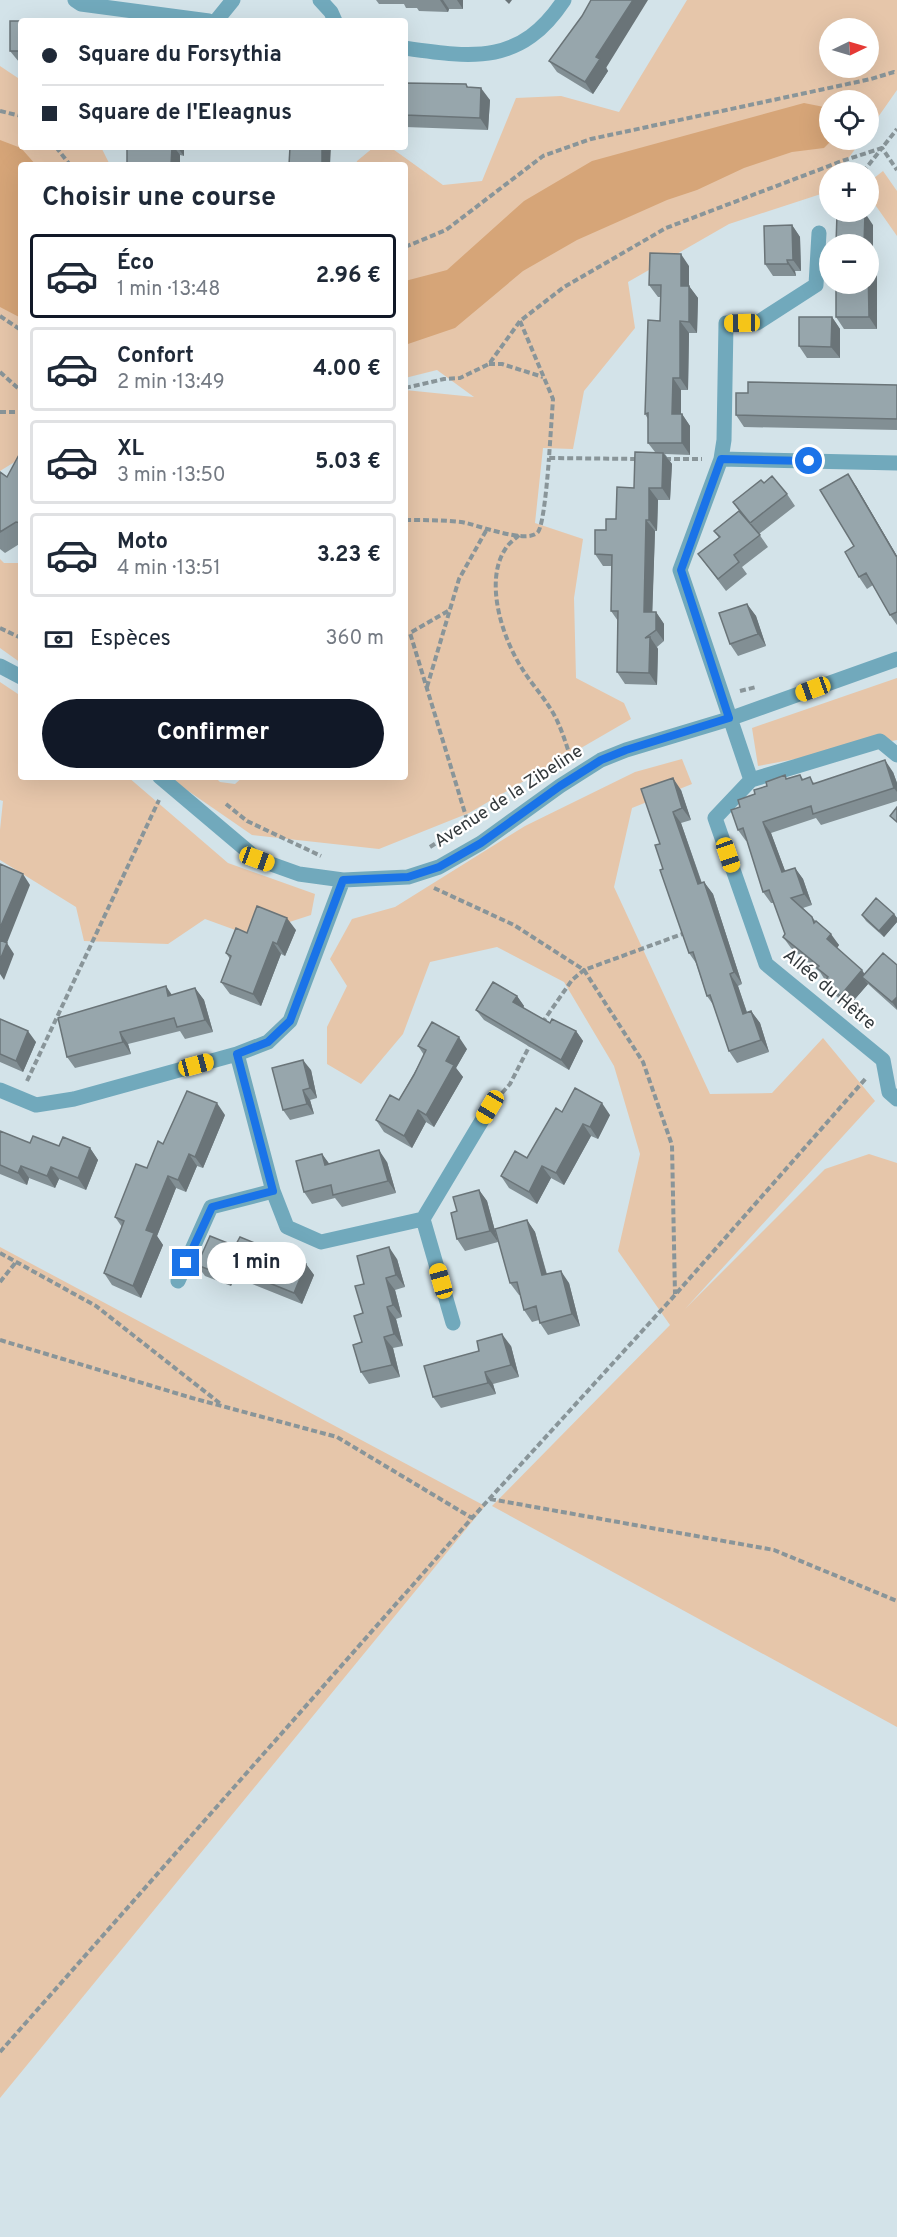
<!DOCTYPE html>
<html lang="fr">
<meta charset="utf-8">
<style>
body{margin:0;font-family:Overpass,sans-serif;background:#f2f2f3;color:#1f2937;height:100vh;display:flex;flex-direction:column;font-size:22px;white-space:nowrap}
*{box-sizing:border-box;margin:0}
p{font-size:20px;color:#747a83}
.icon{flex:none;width:33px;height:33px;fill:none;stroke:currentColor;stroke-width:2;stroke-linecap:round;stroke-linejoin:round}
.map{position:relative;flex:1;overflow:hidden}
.details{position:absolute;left:18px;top:162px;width:390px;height:618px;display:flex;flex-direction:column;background:#fff;border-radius:6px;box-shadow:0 6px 24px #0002}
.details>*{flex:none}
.banner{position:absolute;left:18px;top:18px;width:390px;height:132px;border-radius:6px;box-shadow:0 6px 24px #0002;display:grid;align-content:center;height:132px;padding:0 24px;background:#fff}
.needle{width:39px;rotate:85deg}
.tools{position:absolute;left:819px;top:18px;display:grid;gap:12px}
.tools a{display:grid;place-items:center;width:60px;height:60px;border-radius:50%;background:#fff;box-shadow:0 6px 24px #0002;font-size:30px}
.end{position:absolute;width:27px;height:27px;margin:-14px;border:8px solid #1a73e8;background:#fff;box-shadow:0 0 0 3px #fff}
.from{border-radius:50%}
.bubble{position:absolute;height:42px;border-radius:21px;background:#fff;box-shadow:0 6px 24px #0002;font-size:20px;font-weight:700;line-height:42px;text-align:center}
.car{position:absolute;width:18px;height:36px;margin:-18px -9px;border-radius:8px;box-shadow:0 0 4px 2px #0007;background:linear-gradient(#f5c518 24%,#345 0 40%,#f5c518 0 76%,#345 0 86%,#f5c518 0)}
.banner b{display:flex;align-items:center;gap:21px;height:57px;font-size:22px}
.banner b+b{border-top:2px solid #e0e1e3}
.banner i{width:15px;height:15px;background:#1f2937}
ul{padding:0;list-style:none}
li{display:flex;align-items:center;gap:18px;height:84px;margin:0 12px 9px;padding:0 12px;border:3px solid #e0e1e3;border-radius:6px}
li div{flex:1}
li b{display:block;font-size:22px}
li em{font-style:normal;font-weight:700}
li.active{border-color:#111827}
li>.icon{width:54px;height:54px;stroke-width:1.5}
h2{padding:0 24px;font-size:27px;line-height:72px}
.pay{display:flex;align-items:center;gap:15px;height:66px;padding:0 24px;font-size:22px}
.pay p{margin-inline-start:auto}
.button{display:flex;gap:12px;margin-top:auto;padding:12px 24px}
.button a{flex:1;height:69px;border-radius:36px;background:#111827;color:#fff;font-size:24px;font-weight:700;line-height:69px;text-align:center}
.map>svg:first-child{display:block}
</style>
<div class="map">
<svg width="897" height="2237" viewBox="0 0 897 2237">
<rect width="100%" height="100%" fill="#d3e3e9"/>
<path fill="#e6c6aa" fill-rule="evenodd" d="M687,0H897V90L869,130L868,100H830V140H862L838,172H830L829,185L824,193L729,224L628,282L635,328L584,391L573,449L543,448L535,523L583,539L574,598L576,678L624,703L631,719L469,813L379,849L252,835L168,777H215L220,782L235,784L243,777H405V390L474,397L437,370L405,378V165H356L357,161L374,147H390L443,185L482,181L516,98L561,96L619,112ZM830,28H868V68H830Z
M0,66L21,80V147H101L110,165H21V458L0,471Z
M883,171L897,191V236L869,196V182Z
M0,559L4,563H21V663L0,648Z
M897,678V740L758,766L752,728Z
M0,682L21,696V777H128L228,863L315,894L311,915L249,935L205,919L168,944L84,941L76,907L0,860V830L3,801L0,800Z
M682,759L692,784L632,808L614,887L710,1094L772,1093L823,1038L875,1101L685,1309L825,1169L869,1154L897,1163V1727L492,1506L670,1325L618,1251L640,1154L614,1066L564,982L497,947L430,962L403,1034L361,1084L327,1064V1027L347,986L330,959L352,919L395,907L525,826L635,772Z
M0,1247L485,1506L0,2098Z"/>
<path fill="#d6a578" d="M804,103L829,108L830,140H832L824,148L792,152L744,168L697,190L667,200L577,240L523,271L455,328L405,345V281L447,270L524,201L592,161Z
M0,140L21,148L36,165H21V318L0,307Z"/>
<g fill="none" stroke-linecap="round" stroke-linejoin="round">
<path stroke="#899599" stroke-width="4" stroke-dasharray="6 3" stroke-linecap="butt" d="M0,111L21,116
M56,147L70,165
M863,172L882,148L897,170
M405,247L446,230L543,156L591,139L871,79L894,72L897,73
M0,316L21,330
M520,321L553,399L549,458L639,459
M489,364H502L543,377
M0,372L21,391
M405,388L444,379L460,378L489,364L520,321L564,287L666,228L842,161L882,148L897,129
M0,412H21
M665,459H702
M405,520C424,520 442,520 461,522C476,524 527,545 538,532C544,524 548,471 549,458
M519,535C515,539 509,543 506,548C483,581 503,640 523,670C531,683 542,695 550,708C560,723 565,741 571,759
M448,611L410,633L468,823
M0,628L21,638
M427,687L459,579L487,529
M740,691L756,687
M226,804L247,821L321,856
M430,847L507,798
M434,888L514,925L584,970L643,1062L672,1145L675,1294
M542,1023L572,980L584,970L685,933
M27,1081L159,800
M502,1093L510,1084L531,1043
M0,1253L96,1306L222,1405
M0,1282L16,1262
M0,1340L192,1398L337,1437L472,1518
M490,1499L774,1550L897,1601
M0,2052L472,1518L675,1295L867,1077"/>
<path stroke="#71a9bc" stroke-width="15" d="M75,0L81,4L209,21
M320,0L331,12L335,21
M216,21L233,0
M405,48C474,58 521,65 564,0
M819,233L816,285L757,323H726L724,440L721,459L680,570L751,780L880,741L897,755
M721,459L897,463
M0,666L21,677
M160,777L257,859L299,874L343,880L408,877L439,867L481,843L560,786L601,760L626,750L729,719L897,659
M751,780L715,818L766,964L883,1060L889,1092L897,1099
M237,1054L273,1191L287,1227L321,1242L423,1219
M0,1090L36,1105L74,1099L237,1054L268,1042L290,1021L343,880
M178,1281L211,1207L273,1191
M453,1323L423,1219L490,1107"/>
</g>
<path fill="#828f94" d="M376,0H463V9H449L448,12L419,11L417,8H406L404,4H379Z
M582,16L608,71L593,94L557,72L549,61Z
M21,21V63L19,62L10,51Z
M405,83L466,84L468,87L490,100L488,130L405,127Z
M127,147H184V156L180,155Z
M792,225L800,237L801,271H795L796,276H773L765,264Z
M873,225V268L877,275V329H844L836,317Z
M689,266V286L698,298L697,333H689L688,390H681V414H682L690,426V455L665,454L672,464L670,500H658L657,531H655L652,612H656L664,624V641L657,647L658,649L657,685L625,684L617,672L618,621L611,611L612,566H603L595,554L606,530L616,519L655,452L648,443V419L645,414L660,321V297H658L649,285Z
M832,317L840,329V358H807L799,346Z
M897,385V430L744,427L736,415L748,393Z
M21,451V543L5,553L0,549V472L7,477Z
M764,483L787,494L795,506L759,534L768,547L742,567L747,574L726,591L698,554L719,538L714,531L739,511L733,502Z
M856,486L897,556V625L890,615L873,585L867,589L859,577L854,546Z
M747,604L756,616L766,646L738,656L730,644Z
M893,772L897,783V801L821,825L816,818L771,833L785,871L795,868L803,879L812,905L803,908L839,945L837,948L864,974L897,965V1010L868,984L848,1007L833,993L820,972L791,948L783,937L785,934L774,903H771L763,892L747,841H746L738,830L740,807L767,786L785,775L787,779L800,775L803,779L815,783Z
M681,790L691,820L681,823L702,883L704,882L713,894L742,984L738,986L747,1012L751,1011L760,1023L769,1052L737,1063L729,1051L714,1006L707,996L696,963L689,953L663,869L660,844Z
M894,914L897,918V922L884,937L866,921L862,915Z
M296,930L285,956L281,954L261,1006L230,994L221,982L230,959L226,953L247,933Z
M195,988L204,1000L213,1032L185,1039L180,1031L128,1044L131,1054L75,1068L67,1057L172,995Z
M517,996L524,1006L523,1008L550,1023L576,1031L583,1041L569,1070L484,1020L476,1010Z
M0,1019L36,1042L23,1072L0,1062Z
M418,1046L467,1049L456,1068L463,1077L434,1127L426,1122L412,1148L384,1132L376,1120L399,1100L424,1055Z
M311,1070L317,1098L310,1100L314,1114L290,1120L283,1110Z
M562,1112L610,1115L598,1139L591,1136L564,1185L551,1178L537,1204L509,1188L501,1176L527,1158Z
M225,1115L203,1168L197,1166L186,1192L176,1188L157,1236L163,1245L141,1298L112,1285L104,1273L122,1227L115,1217L147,1168Z
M0,1131L30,1143L90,1148L98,1160L86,1190L59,1179L55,1188L29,1178L27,1185L0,1174Z
M322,1154L329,1164L387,1162L396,1193L342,1207L335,1198L312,1204L304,1192Z
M479,1190L487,1201L498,1242L465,1251L457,1239V1211Z
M527,1220L535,1232L547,1274L569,1283L580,1326L548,1335L540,1323L539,1320L532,1322L524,1310L520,1295H519L510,1283Z
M235,1246L306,1264L314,1275L302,1304L235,1277L231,1286L205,1276L197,1265Z
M397,1259L405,1287L395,1290L402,1317L396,1319L403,1346L393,1348L400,1377L369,1384L361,1372L364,1284Z
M511,1346L519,1377L493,1384L496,1394L441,1408L433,1397L479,1351Z"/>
<path fill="#6a7478" d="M440,0H443L449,9L448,12Z
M457,0H463V9Z
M505,0H512L509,4Z
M633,0H648L606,68L608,71L593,94L585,82L596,57Z
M481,88L490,100L488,130L480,118Z
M172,147H174L180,155V165H171Z
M177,147H184V156Z
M322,147H331L330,165H322Z
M865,213L873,225V268L877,275V329L869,317L868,244H864Z
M792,225L800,237L801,271L793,260Z
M681,254L689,266V290V286L698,298L697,333L689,322L681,286Z
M787,260L795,271L796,276L788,264Z
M832,317L840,329V358L831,347Z
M680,321L689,333L688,390L680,378Z
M673,378L681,390V426L672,414Z
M682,414L690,426V455L682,443Z
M663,453L672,464L670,500L662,488Z
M848,474L856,486L897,556V558Z
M649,488L658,500L657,531L649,520Z
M646,520L655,531L652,623L644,612Z
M747,604L756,616L766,646L758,634Z
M656,612L664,624V641L656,630Z
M650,637L658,649L657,685L649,673Z
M885,760L893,772L897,783V792L894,788Z
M673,778L681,790L691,820L682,808Z
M673,812L681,823L706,896L698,884Z
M763,822L771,833L790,884L782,872Z
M795,868L803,879L812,905L804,894Z
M23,874L30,885L7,943L14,954L4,980L0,974V928Z
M704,882L713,894L742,984L734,972Z
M894,914L897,918V922L884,937L879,931Z
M287,918L296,930L285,956L277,944Z
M831,934L839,945L835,951L827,939Z
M273,942L281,954L261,1006L253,994Z
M862,970L870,982L862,977L868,984L848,1007L840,996Z
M730,974L738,986L751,1025L743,1014Z
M166,986L174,998L168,996Z
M195,988L204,1000L213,1032L205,1020Z
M517,996L524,1006L520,1012L513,1002Z
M897,997V1009L892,1002Z
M751,1011L760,1023L769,1052L761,1040Z
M28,1031L36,1042L23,1072L16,1061Z
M576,1031L583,1041L569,1070L561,1060Z
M120,1032L128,1044L131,1054L123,1042Z
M459,1037L467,1049L456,1068L463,1077L434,1127L426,1115L446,1061Z
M303,1060L311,1070L317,1098L310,1088Z
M303,1090L310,1100L314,1114L307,1104Z
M217,1103L225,1115L203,1168L195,1157Z
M602,1103L610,1115L598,1139L590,1127Z
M418,1110L426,1122L412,1148L404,1136Z
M583,1124L591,1136L564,1185L556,1173Z
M90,1148L98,1160L86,1190L78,1178Z
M379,1150L387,1162L396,1193L388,1181Z
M189,1154L197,1166L186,1192L178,1180Z
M322,1154L331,1166L325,1165Z
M21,1166L29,1178L27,1185L18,1173Z
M542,1166L551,1178L537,1204L529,1192Z
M51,1167L59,1179L55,1188L47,1176Z
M168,1176L176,1188L157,1236L163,1245L141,1298L133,1286L146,1230Z
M479,1190L487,1201L498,1242L490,1231Z
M527,1220L535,1232L550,1287L542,1275Z
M389,1247L397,1259L405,1287L396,1275Z
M306,1264L314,1275L302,1304L294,1293Z
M227,1266L235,1277L231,1286L223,1275Z
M561,1271L569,1283L580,1326L572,1314Z
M386,1278L395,1290L402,1317L393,1305Z
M387,1307L396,1319L403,1346L394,1334Z
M502,1334L511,1346L519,1377L511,1365Z
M384,1337L393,1348L400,1377L392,1365Z
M485,1372L493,1384L496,1394L488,1383Z"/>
<path fill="#97a6ac" stroke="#6a7478" stroke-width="1.5" d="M591,0H633L596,57L600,59L585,82L549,61L582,16Z
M10,21H38H21V51H10Z
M405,83L466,84L467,87L481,88L480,118L405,115Z
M127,147H172L171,165H127Z
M290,147H322V165H289Z
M865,213L864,244H836L837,214Z
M792,225L793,260H787L788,264H765L764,226Z
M650,253L681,254V286H689V322L680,321V378H673L672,414H682V443H648V413L645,414L648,320L660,321L661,285H649Z
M868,263L869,317H836V284H868Z
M799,317H832L831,347L799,346Z
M748,382L897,385V419L736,415V393H748Z
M21,451V523L16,522L0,532V472L7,477Z
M635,452L663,453L662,488H649V520H646L644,612H656V630L645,638L650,637L649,673L617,672L618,611H611L612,555L595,554V530H606V519H616L617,487L634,488Z
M848,474L896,556H897V612L890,615L866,573L859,577L845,552L854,546L820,490Z
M772,476L787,494L750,523L733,502L761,480L764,483Z
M739,511L760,535L734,555L739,562L718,579L698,554L720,537L714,531Z
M747,604L758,634L730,644L719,613Z
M885,760L894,788L813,814L811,806L763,822L782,872L795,868L804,894L791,898L812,917L814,923L816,921L831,934L827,939L862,970L840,996L825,981L828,977L817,968L819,966L783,937L785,934L769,890L763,892L743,828L738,830L731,810L740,807L738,800L755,794L754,790L767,786L766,782L785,775L786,779L800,775L802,780L810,777L813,784Z
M673,778L682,808L673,812L698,884L704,882L734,972L730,974L743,1014L751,1011L761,1040L729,1051L710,995L707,996L693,952L689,953L660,870L663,869L655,845L660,844L641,789Z
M897,807V822L890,816Z
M0,864L23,874L0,928Z
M876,898L894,914L879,931L862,915Z
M257,906L287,918L277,944L273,942L253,994L221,982L231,956L226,953L236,928L247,933Z
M0,940L7,943L0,960Z
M883,953L897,965V997L892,1002L862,977Z
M493,982L517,996L513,1002L550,1023L552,1019L576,1031L561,1060L476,1010Z
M166,986L168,996L195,988L205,1020L177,1027L174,1018L120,1032L123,1042L67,1057L58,1018Z
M0,1019L28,1031L16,1061L0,1054Z
M432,1022L459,1037L446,1061L454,1065L426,1115L418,1110L404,1136L376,1120L390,1095L399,1100L414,1075L426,1050L418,1046Z
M303,1060L310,1088L303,1090L307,1104L283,1110L272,1068Z
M575,1088L602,1103L590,1127L583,1124L556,1173L542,1166L529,1192L501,1176L515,1151L527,1158L556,1108L562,1112Z
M187,1091L217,1103L195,1157L189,1154L178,1180L168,1176L146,1230L154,1233L133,1286L104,1273L124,1221L115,1217L136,1164L147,1168L158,1141L163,1144Z
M0,1131L30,1143L33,1136L59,1146L63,1137L90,1148L78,1178L51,1167L47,1176L21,1166L18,1173L0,1165Z
M379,1150L388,1181L333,1195L331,1185L304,1192L296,1161L322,1154L325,1165Z
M479,1190L490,1231L457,1239L451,1213L457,1211L453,1197Z
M527,1220L542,1275L561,1271L572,1314L540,1323L536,1306L524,1310L517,1282L510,1283L495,1229Z
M210,1236L235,1246L240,1237L306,1264L294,1293L227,1266L223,1275L197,1265Z
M389,1247L396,1275L386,1278L393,1305L387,1307L394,1334L384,1337L392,1365L361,1372L353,1345L362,1342L354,1316L363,1313L355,1286L364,1284L357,1256Z
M502,1334L511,1365L485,1372L488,1383L433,1397L424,1366L479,1351L477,1341Z"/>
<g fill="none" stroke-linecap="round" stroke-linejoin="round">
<path stroke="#1a73e8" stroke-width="8" d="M186,1263L212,1207L273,1191L237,1054L268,1042L290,1021L343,880L408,877L439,867L481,843L560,786L601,760L626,750L729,718L681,570L721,459L809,461"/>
</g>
<g text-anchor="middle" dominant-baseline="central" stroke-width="4.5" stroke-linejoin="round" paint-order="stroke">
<g font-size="18" fill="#343a3d" stroke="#fff">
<text transform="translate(509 797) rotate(-33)">Avenue de la Zibeline</text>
<text transform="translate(829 990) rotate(40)">Allée du Hêtre</text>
</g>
</g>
</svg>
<div class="tools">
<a><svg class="needle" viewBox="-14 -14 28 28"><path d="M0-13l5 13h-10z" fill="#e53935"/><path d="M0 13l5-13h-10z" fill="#747a83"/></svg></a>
<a><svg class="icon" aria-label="locate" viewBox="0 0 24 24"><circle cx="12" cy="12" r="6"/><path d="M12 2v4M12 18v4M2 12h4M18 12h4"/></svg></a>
<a>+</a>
<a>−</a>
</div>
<i class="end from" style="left:809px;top:461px"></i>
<i class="end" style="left:186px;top:1263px"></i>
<div class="bubble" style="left:207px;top:1242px;width:99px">1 min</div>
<i class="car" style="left:742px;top:323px;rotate:269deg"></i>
<i class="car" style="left:813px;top:689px;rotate:250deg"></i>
<i class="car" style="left:728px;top:855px;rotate:161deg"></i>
<i class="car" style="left:257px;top:859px;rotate:110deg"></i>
<i class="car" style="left:196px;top:1065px;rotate:75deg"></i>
<i class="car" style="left:490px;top:1107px;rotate:211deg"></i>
<i class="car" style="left:441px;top:1281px;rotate:344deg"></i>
<div class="banner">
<b><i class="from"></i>Square du Forsythia</b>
<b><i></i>Square de l'Eleagnus</b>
</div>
<section class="details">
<h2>Choisir une course</h2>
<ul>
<li class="active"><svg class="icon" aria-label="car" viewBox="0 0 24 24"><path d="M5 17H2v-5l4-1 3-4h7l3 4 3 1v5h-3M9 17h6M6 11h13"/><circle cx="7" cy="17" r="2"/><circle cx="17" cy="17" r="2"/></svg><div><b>Éco</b><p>1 min · 13:48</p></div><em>2.96 €</em></li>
<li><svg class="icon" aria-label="car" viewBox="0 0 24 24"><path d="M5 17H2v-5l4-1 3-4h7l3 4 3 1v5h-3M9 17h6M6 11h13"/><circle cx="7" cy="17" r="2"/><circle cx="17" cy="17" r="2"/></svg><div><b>Confort</b><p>2 min · 13:49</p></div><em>4.00 €</em></li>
<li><svg class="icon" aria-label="car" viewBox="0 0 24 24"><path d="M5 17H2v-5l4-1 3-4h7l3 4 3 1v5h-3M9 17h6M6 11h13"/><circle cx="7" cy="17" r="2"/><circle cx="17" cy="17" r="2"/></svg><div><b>XL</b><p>3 min · 13:50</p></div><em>5.03 €</em></li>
<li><svg class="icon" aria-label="car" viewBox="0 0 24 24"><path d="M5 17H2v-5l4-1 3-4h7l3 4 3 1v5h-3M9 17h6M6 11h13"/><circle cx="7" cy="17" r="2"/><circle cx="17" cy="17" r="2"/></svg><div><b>Moto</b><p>4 min · 13:51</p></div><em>3.23 €</em></li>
</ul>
<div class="pay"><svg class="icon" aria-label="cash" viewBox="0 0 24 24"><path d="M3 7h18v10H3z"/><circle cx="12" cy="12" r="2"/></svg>Espèces<p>360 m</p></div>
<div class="button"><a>Confirmer</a></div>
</section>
</div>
